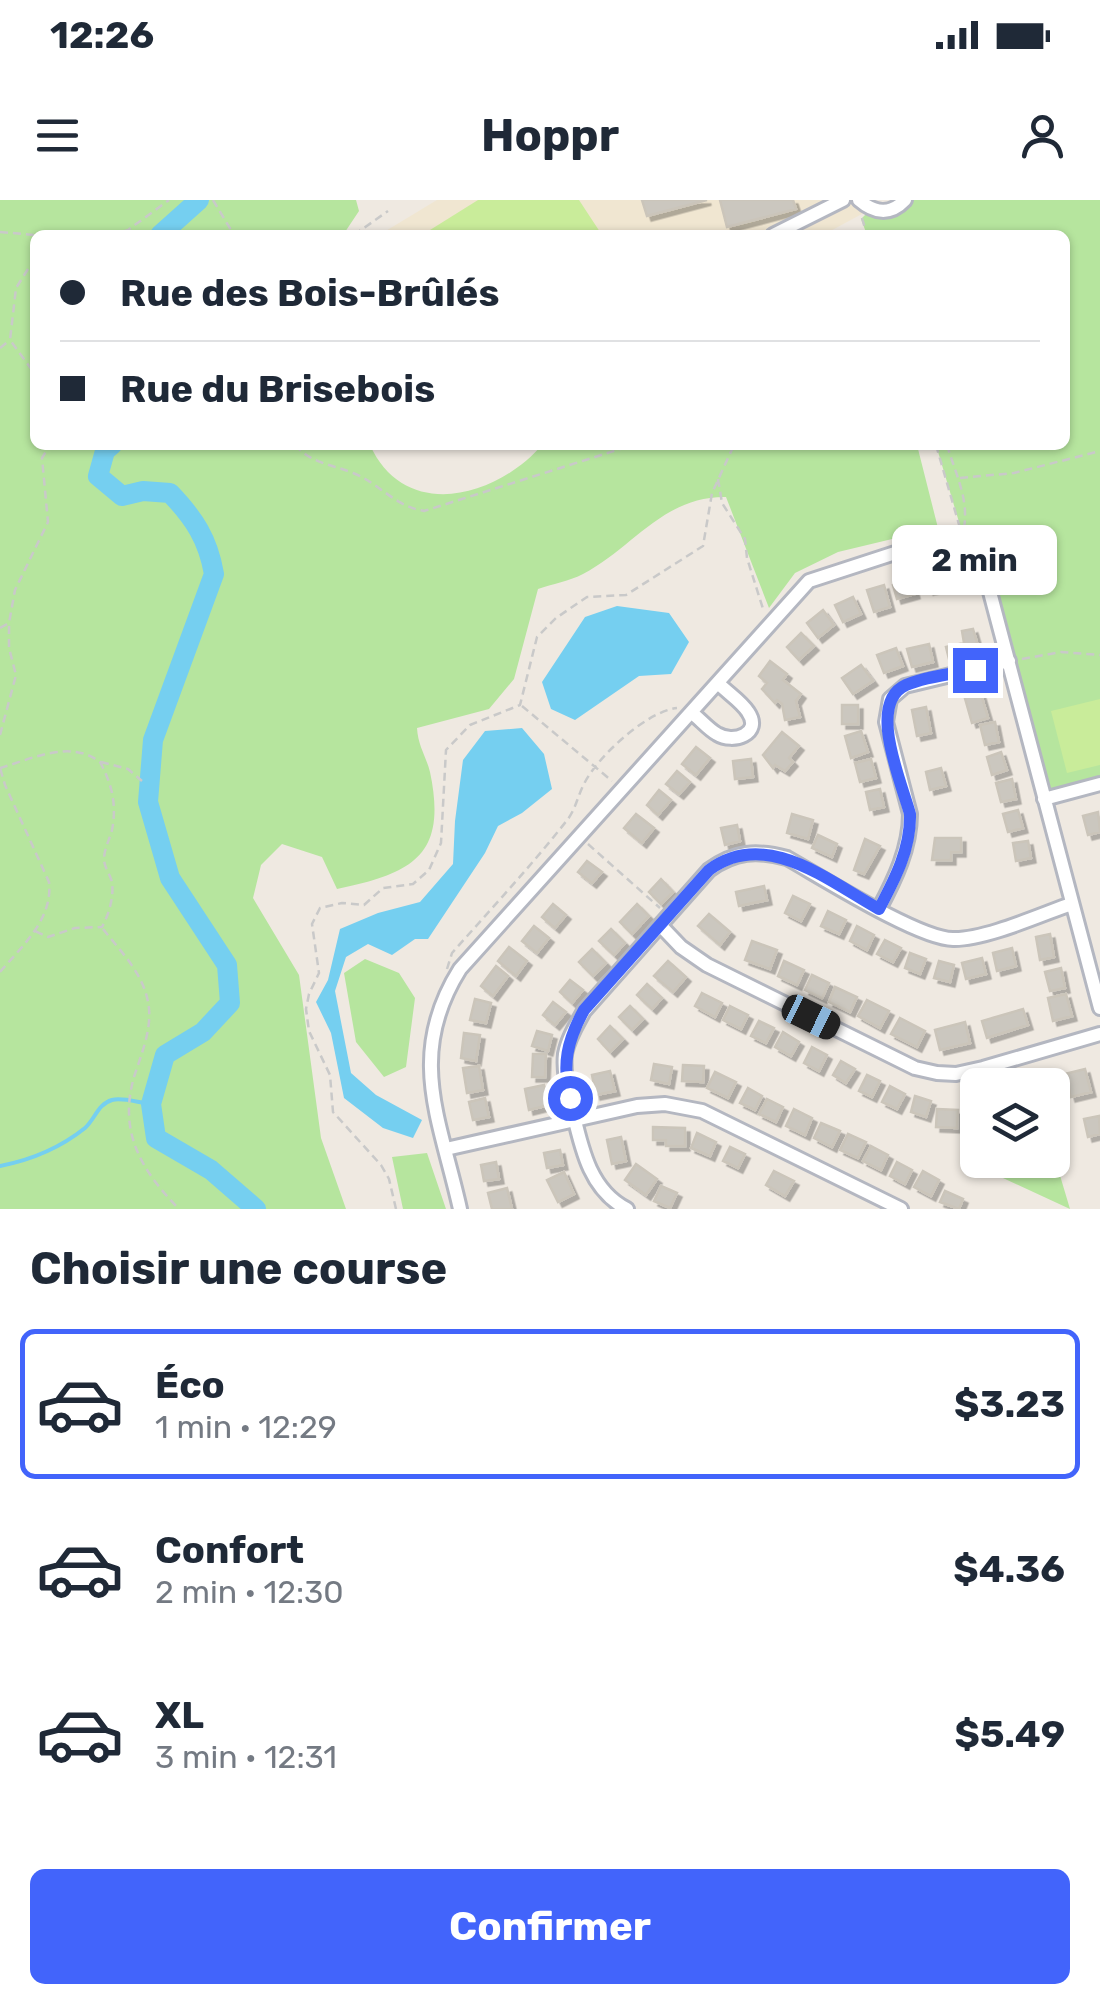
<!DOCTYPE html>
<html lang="fr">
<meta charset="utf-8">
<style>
body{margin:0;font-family:Rubik,sans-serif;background:#f6f6f7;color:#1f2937;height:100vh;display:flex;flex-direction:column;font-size:38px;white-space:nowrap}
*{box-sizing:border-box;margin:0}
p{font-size:32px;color:#747a83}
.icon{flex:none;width:55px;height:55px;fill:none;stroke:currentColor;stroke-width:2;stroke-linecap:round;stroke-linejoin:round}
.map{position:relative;height:1009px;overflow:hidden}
.drawer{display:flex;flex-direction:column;background:#fff;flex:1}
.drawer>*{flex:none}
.guide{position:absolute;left:30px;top:30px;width:1040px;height:220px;border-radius:15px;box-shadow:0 2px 8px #0004;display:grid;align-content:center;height:220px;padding:0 30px;background:#fff}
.buttons{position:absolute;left:960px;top:868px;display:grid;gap:20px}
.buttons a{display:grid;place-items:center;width:110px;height:110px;border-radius:15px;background:#fff;box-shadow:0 2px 8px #0004;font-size:50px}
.end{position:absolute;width:45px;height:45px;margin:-22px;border:12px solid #4264fb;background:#fff;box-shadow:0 0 0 5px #fff}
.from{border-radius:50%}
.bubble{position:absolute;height:70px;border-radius:15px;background:#fff;box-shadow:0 2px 8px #0004;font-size:32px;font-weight:700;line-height:70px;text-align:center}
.car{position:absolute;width:30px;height:60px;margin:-30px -15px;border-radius:12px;box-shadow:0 0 8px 2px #0007;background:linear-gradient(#222 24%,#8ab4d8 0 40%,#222 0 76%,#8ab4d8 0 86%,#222 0)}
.guide b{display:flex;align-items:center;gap:35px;height:95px;font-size:38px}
.guide b+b{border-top:2px solid #e0e1e3}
.guide i{width:25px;height:25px;background:#1f2937}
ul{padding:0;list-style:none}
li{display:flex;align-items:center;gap:30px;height:150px;margin:0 20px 15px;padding:0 10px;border:5px solid transparent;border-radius:15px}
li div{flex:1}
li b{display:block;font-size:38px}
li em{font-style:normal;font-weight:700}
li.on{border-color:#4264fb}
li>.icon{width:90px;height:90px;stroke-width:1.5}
h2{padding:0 30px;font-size:45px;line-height:120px}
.cta{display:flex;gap:20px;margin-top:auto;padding:20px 30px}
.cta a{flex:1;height:115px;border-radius:15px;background:#4264fb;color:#fff;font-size:40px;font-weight:700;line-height:115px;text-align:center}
.status{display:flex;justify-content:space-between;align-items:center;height:70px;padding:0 50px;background:#fff;direction:ltr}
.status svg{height:28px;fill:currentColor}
header{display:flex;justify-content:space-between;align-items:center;height:130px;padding:0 30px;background:#fff;font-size:45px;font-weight:700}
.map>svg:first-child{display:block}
</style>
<div class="status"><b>12:26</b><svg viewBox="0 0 49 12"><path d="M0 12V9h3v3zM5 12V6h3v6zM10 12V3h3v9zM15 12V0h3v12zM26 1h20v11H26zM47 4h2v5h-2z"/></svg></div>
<header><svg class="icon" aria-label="menu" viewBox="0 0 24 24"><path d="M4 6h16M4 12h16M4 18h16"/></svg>Hoppr<svg class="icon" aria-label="person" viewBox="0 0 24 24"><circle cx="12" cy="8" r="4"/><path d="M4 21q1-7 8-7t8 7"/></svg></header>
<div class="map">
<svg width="1100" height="1009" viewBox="0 0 1100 1009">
<defs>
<filter id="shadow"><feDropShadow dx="4.5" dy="4.5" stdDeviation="0" flood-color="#0004"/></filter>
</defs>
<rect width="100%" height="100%" fill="#efe9e1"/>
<path fill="#f0e6d1" d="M437,0H859L871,9L823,35H379Z"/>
<path fill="#b6e59e" d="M0,0H356L359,11L343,35H35V245H370C405,322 496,298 542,245H917L938,328L838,352L795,373L769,408L726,297C663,296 633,348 583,374C570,381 552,384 538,389L514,479L489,509L417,528C418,546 426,556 430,572C448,657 411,673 337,689L322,657L282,644L261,665L253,698L299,775L321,938L346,1009H0Z
M905,0H1100V584L1044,599L981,358L955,337L959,322L936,245H1065V35H867L861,19L871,9Z
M365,759L399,773L415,798L406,867L384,877L356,842L344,773Z
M1053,952L1070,1009L962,959L977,953L978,960H1052Z
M427,953L446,1009H403L392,957Z"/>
<path fill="#c9ec9a" d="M478,0H579L602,35H422Z
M1100,499V565L1067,573L1051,511Z"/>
<path fill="#75cff0" d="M617,406L669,413L689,442L671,474L639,476L575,520L551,509L542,482L585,417Z
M522,528L544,554L552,589L522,613L498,626L485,653L428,739H415L392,755L368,744L346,757L335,791L351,873L376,895L422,920L413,938L383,928L344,898L331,833L316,802L328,780L340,729L378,713L420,702L453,664L455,621L463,560L485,531Z"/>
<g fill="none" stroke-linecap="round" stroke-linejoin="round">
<path stroke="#75cff0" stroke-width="4" d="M0,966C31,960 60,948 85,928C95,919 98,904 112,900C123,897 139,903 151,904"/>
<path stroke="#75cff0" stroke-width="20" d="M160,35L199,0
M112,245L105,251L98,276L122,296L143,291L170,293C194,318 208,339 214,374L153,540L148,602L170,678L227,765L230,803L203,832L165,855L151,904L156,938L211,970L256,1009"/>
</g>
<path fill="#cbc7bf" stroke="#cbc5ba" stroke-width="2.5" filter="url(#shadow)" d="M642,0H707L647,16Z
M720,0H793L796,9L727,27Z
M953,363L958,384L929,390L924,369Z
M911,380L915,394L897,399L893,385Z
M884,385L890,407L874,412L867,390Z
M853,397L861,414L843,422L835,405Z
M823,410L834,425L818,438L807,423Z
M973,429L980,453L949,459L946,447L964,443L962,431Z
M801,433L814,446L799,460L787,447Z
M929,444L933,462L912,467L907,449Z
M896,448L903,466L884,473L877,455Z
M770,461L787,474L783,480L801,494L796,501L800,517L785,520L782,504L777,500L775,503L762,489L767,483L759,476Z
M861,465L873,481L853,494L842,478Z
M980,491L988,518L972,523L964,495Z
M842,505H858V524H842Z
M926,507L931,533L917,536L912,510Z
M995,522L999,542L985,545L980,525Z
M861,531L868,552L851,558L845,536Z
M782,532L799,546L789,558L793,562L785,571L775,565L773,568L763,555Z
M696,547L710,558L696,575L682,564Z
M1001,552L1007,570L992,575L987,557Z
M751,559L753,577L735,579L733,561Z
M871,559L876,578L860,582L855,563Z
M941,568L946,586L930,590L926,572Z
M677,571L690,582L679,594L666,584Z
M1012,579L1016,599L1001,602L996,583Z
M880,589L884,607L870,610L866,592Z
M659,590L671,600L658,615L647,605Z
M1018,610L1023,628L1008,632L1003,614Z
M1098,612L1100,632L1088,635L1083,616Z
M636,614L654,628L642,643L624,628Z
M792,614L813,620L808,639L787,633Z
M737,625L740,641L725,645L721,628Z
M818,635L837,644L832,657L812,648Z
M935,638H961V652H951V660H932Z
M865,639L880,646L864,674L854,670Z
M1028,641L1031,658L1016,661L1013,643Z
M587,661L602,672L592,683L578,672Z
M661,679L673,692L661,704L649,692Z
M764,686L767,700L739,706L736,692Z
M793,696L810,704L801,721L785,713Z
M553,704L566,715L555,728L542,717Z
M637,704L649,716L632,734L620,722Z
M828,711L846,720L839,734L821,726Z
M709,714L730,732L720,745L698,726Z
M534,726L549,738L537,753L522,741Z
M857,726L874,735L867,750L850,741Z
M611,729L625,743L614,755L599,741Z
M1050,734L1054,757L1040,760L1036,737Z
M885,740L901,748L893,762L877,754Z
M752,741L777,750L770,769L745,760Z
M509,747L527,761L516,776L498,761Z
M1012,748L1016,766L997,771L993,753Z
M592,749L606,763L593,776L579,762Z
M910,753L926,759L920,774L905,768Z
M982,758L986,774L966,779L962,763Z
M668,761L686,777L673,792L654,776Z
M784,761L804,770L797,785L778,776Z
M939,761L954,765L950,782L934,778Z
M496,766L508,776L493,796L481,786Z
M1061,768L1065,788L1050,791L1045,772Z
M812,775L829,783L822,798L805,790Z
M570,780L583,790L572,803L560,792Z
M647,784L662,798L652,809L637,795Z
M835,787L857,797L850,812L829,802Z
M702,793L722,803L715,817L695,806Z
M1066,794L1072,816L1053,821L1048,798Z
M475,799L491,803L486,823L470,820Z
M867,800L889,811L880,828L858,816Z
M553,802L566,812L555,825L543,815Z
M630,806L643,819L632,830L619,817Z
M730,806L748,815L741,829L723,820Z
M1023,809L1028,825L987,838L982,821Z
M900,818L925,831L917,847L891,834Z
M759,821L774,828L766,843L751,836Z
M965,822L970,843L940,850L935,830Z
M610,826L623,839L610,852L598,839Z
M537,831L552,835L548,851L532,846Z
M783,832L799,842L791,856L775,847Z
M464,833L480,835L476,861L461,858Z
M812,847L827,855L819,871L804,863Z
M533,854H546L545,877H532Z
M841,861L855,869L846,883L833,875Z
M654,864L672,867L669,884L651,880Z
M683,865L704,866L703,882L682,881Z
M479,866L483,890L467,893L463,868Z
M1085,869L1091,892L1071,897L1065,874Z
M610,871L615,891L596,895L592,875Z
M715,872L736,882L728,898L707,888Z
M867,875L880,881L872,897L859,891Z
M544,885L549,905L529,910L525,889Z
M890,886L905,894L897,909L882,902Z
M748,888L762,896L755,910L740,903Z
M915,896L931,901L926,917L911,912Z
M485,898L489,917L473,920L469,902Z
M767,899L783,907L776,922L759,914Z
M794,909L812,918L805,935L786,926Z
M937,909L958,910L957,928L936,927Z
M1099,916L1100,934L1088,937L1084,919Z
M821,923L840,931L832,947L814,938Z
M653,927L685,928V946H666V940H653Z
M697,933L716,942L710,956L691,948Z
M848,934L866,942L858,958L840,950Z
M621,937L626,961L612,964L607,940Z
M871,946L888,955L881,970L863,961Z
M730,947L745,954L738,968L723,961Z
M560,950L563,965L547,968L544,953Z
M496,962L499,979L484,981L481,965Z
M897,962L912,970L905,984L890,976Z
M636,964L657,979L646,995L625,980Z
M774,971L794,981L785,996L766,985Z
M923,971L939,980L931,996L914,987Z
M564,972L574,994L558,1002L547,980Z
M661,986L677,993L670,1008L654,1001Z
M507,988L512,1009H492L488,993Z
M945,991L963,999L959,1009L940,1002Z"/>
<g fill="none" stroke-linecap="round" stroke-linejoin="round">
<defs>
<path id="minor" d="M859,0C874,13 890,16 905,0
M773,35L843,0
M692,513C700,519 708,529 717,534C733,544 763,534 748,512C742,502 728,493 719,484
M1044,599L1100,584
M879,709C895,679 910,648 910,614L886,522L890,499L905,486L1009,461
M660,725L681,747L707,765L915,868L937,873L956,874L983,868L1100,834
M446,949L637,906L665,904L702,911L901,1009
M460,1009C440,919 406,855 460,769L809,381L938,339C958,337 970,340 981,358L1100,808
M627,1009C589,990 581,946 572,908C568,890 563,872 565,854C568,838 577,824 584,811L709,670C735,651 757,650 787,658C821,677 919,739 953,739C984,740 1040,715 1071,704"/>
</defs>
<use href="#minor" stroke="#b4b7c1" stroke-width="18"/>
<path stroke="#c9c9c9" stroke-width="2.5" stroke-dasharray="8 5" stroke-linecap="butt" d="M213,0L234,35
M862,18L867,35
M0,32L35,35
M111,35L128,30L169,0
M354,35L388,11
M35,58L16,88L10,140L35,174
M0,148L10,140
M295,245C312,264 331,264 353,273C379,283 394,306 424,311L633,245
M936,245L960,328
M947,245C955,273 969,298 964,328
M960,278L1014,273L1100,251
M718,279L722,303L745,339L747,358L764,412
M0,428L9,423L15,390L48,322L42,258L50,245
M1022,459L1061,452L1100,455
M522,506L612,581
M0,535L16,475L9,448V425
M101,562L128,569L142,581
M0,568C32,559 70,539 100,562C112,584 117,605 112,630C109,641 104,649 104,660C105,669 110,674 112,682C114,697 109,714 102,727L75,728L48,737L35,731
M588,644L660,708
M103,729C122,753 146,776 149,809C151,832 141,855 134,877C118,933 142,971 179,1009
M447,769L452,753C491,709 532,665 568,619C576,608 578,595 584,584C597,557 647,511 677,508
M0,772C23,745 53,719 49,682L5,585L0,568
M396,1009L389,979L381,965L333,912L330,875L309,831L306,809L309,794L319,773L312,724L320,708L342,703L364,705L383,688L413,684L429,670L441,643L446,550L470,525L520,505L537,437L556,418L587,397L626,395L703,346L712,293L734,245"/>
<use href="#minor" stroke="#fff" stroke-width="12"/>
</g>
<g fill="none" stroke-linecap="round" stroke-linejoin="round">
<path stroke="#4264fb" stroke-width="12" d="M570,898C562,864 567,841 584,810L709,670C766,628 827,680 879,709C895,679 911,648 910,614C902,583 866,503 906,485C927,476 953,474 975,470"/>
</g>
</svg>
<div class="buttons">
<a><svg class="icon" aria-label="layers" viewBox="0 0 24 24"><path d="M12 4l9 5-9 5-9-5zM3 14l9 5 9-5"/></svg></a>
</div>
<i class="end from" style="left:570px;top:898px"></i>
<i class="end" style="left:975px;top:470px"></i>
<div class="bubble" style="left:892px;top:325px;width:165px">2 min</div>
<i class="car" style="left:811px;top:817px;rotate:116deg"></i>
<div class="guide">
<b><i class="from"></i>Rue des Bois-Brûlés</b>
<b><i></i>Rue du Brisebois</b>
</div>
</div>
<section class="drawer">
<h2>Choisir une course</h2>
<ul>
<li class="on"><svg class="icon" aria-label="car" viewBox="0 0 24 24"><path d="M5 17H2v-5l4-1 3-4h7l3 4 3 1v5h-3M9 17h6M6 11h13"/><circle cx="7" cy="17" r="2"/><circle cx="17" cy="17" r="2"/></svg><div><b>Éco</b><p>1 min · 12:29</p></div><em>$3.23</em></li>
<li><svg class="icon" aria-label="car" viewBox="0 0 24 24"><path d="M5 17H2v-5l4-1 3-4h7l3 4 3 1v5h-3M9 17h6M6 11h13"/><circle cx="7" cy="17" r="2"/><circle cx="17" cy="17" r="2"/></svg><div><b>Confort</b><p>2 min · 12:30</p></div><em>$4.36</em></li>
<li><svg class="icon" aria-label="car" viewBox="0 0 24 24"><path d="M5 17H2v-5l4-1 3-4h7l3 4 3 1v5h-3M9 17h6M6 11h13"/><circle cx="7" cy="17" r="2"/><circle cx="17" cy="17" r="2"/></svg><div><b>XL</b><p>3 min · 12:31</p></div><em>$5.49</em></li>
</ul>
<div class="cta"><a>Confirmer</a></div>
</section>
